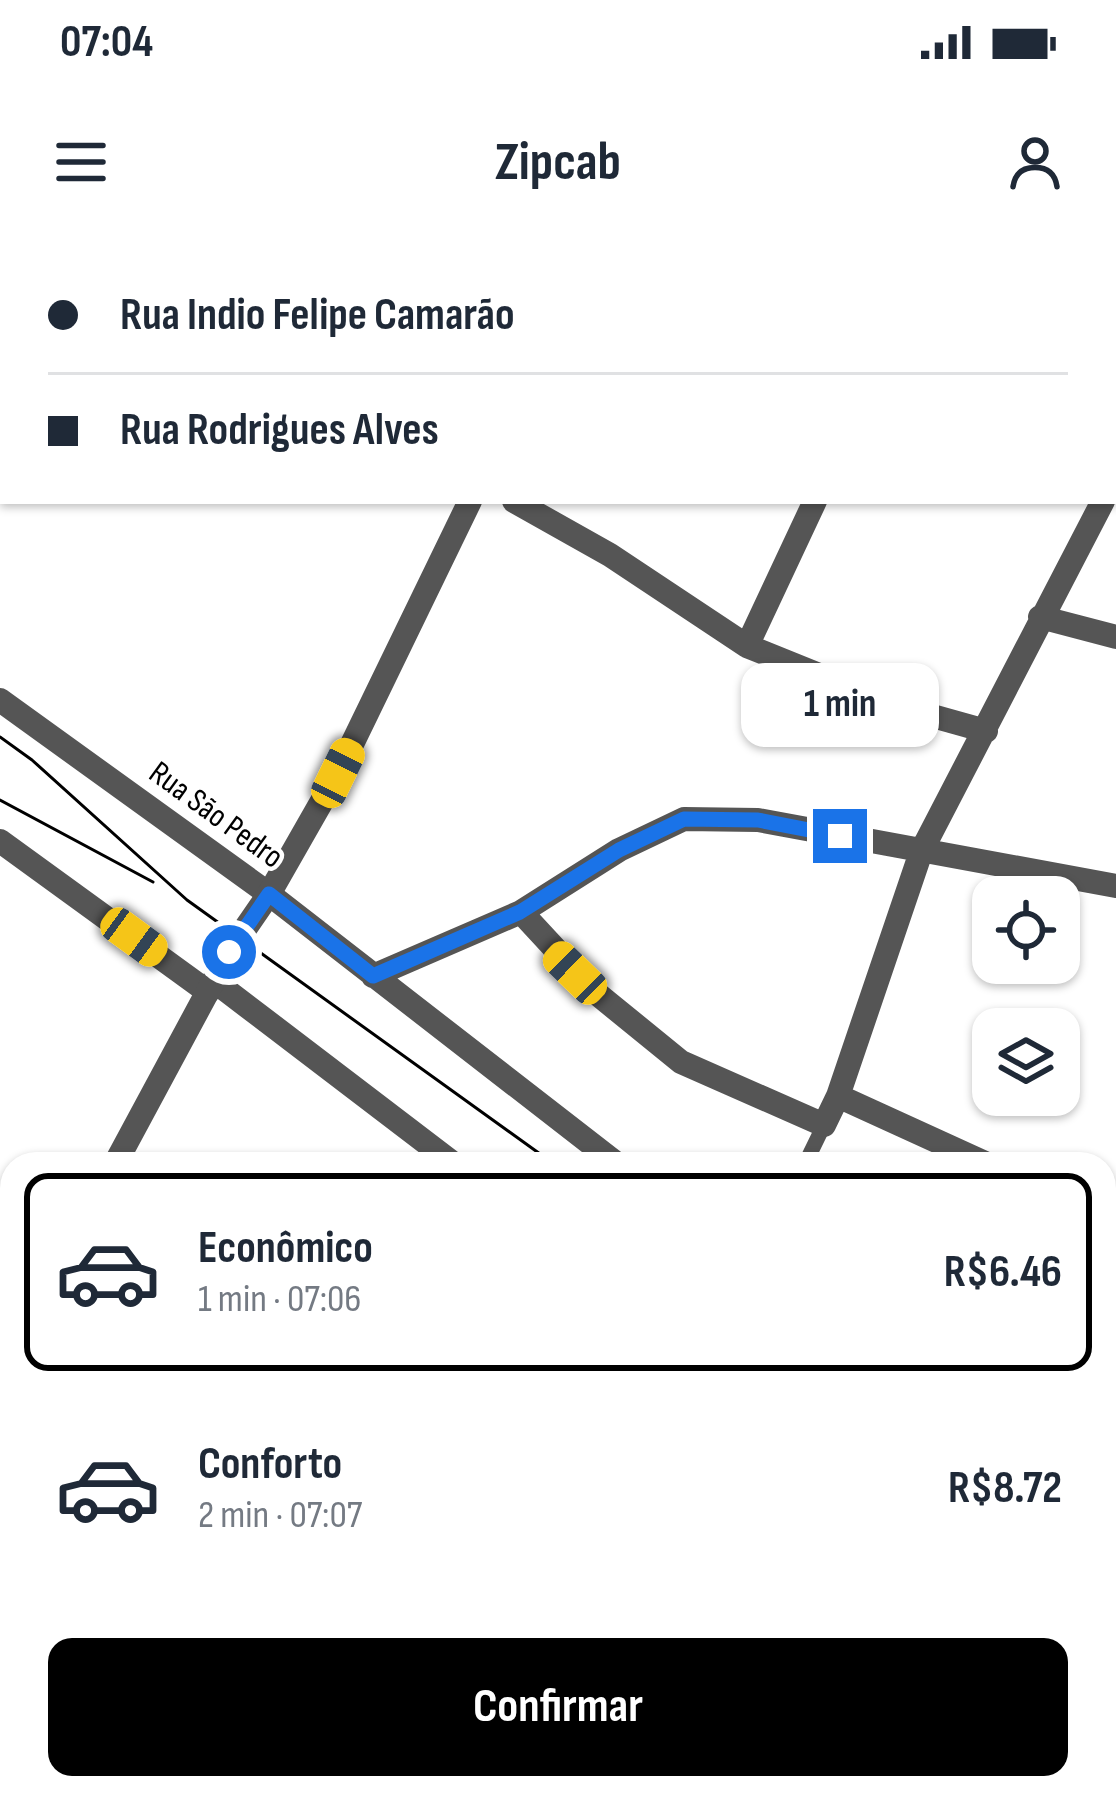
<!DOCTYPE html>
<html lang="pt">
<meta charset="utf-8">
<style>
body{margin:0;font-family:"Sofia Sans Condensed",sans-serif;background:#f6f6f7;color:#1f2937;height:100vh;display:flex;flex-direction:column;font-size:45px;white-space:nowrap}
*{box-sizing:border-box;margin:0}
p{font-size:39px;color:#747a83}
.icon{flex:none;width:66px;height:66px;fill:none;stroke:currentColor;stroke-width:2;stroke-linecap:round;stroke-linejoin:round}
.map{position:relative;flex:1;overflow:hidden}
.details{position:absolute;left:0px;top:912px;width:1116px;height:648px;display:flex;flex-direction:column;background:#fff;border-radius:36px 36px 0 0;box-shadow:0 3px 9px #0004}
.details>*{flex:none}
.top-card{position:absolute;left:0px;top:0px;width:1116px;height:264px;box-shadow:0 3px 9px #0004;display:grid;align-content:center;height:264px;padding:0 48px;background:#fff}
.tools{position:absolute;left:972px;top:636px;display:grid;gap:24px}
.tools a{display:grid;place-items:center;width:108px;height:108px;border-radius:24px;background:#fff;box-shadow:0 3px 9px #0004;font-size:60px}
.end{position:absolute;width:54px;height:54px;margin:-27px;border:15px solid #1a73e8;background:#fff;box-shadow:0 0 0 6px #fff}
.from{border-radius:50%}
.bubble{position:absolute;height:84px;border-radius:24px;background:#fff;box-shadow:0 3px 9px #0004;font-size:39px;font-weight:700;line-height:84px;text-align:center}
.car{position:absolute;width:36px;height:72px;margin:-36px -18px;border-radius:15px;box-shadow:0 0 9px 3px #0007;background:linear-gradient(#f5c518 24%,#345 0 40%,#f5c518 0 76%,#345 0 86%,#f5c518 0)}
.top-card b{display:flex;align-items:center;gap:42px;height:114px;font-size:45px}
.top-card b+b{border-top:3px solid #e0e1e3}
.top-card i{width:30px;height:30px;background:#1f2937}
ul{padding:21px 0 0;list-style:none}
li{display:flex;align-items:center;gap:36px;height:198px;margin:0 24px 18px;padding:0 24px;border:6px solid transparent;border-radius:24px}
li div{flex:1}
li b{display:block;font-size:45px}
li em{font-style:normal;font-weight:700}
li.on{border-color:#000}
li>.icon{width:108px;height:108px;stroke-width:1.5}
.cta{display:flex;gap:24px;margin-top:auto;padding:24px 48px}
.cta a{flex:1;height:138px;border-radius:24px;background:#000;color:#fff;font-size:48px;font-weight:700;line-height:138px;text-align:center}
.status{display:flex;justify-content:space-between;align-items:center;height:84px;padding:0 60px;background:#fff;direction:ltr}
.status svg{height:33px;fill:currentColor}
header{display:flex;justify-content:space-between;align-items:center;height:156px;padding:0 48px;background:#fff;font-size:54px;font-weight:700}
.map>svg:first-child{display:block}
</style>
<div class="status"><b>07:04</b><svg viewBox="0 0 49 12"><path d="M0 12V9h3v3zM5 12V6h3v6zM10 12V3h3v9zM15 12V0h3v12zM26 1h20v11H26zM47 4h2v5h-2z"/></svg></div>
<header><svg class="icon" aria-label="menu" viewBox="0 0 24 24"><path d="M4 6h16M4 12h16M4 18h16"/></svg>Zipcab<svg class="icon" aria-label="person" viewBox="0 0 24 24"><circle cx="12" cy="8" r="4"/><path d="M4 21q1-7 8-7t8 7"/></svg></header>
<div class="map">
<svg width="1116" height="1560" viewBox="0 0 1116 1560">
<rect width="100%" height="100%" fill="#fff"/>
<g fill="none" stroke-linecap="round" stroke-linejoin="round">
<path stroke="#a3a3a3" stroke-width="9" d="M1104,1342L1116,1351
M423,1551L427,1548"/>
<path stroke="#555" stroke-width="15" d="M805,924L824,885
M1074,1560V1548"/>
<path stroke="#555" stroke-width="24" d="M515,0L520,3
M948,3L950,0
M0,30L3,33
M1113,242L1116,236
M514,261L610,315L747,406L893,465L986,491
M1040,377L1116,397
M747,406L815,261
M0,460L269,654L617,924
M0,601L208,752
M521,672L595,752L681,822L824,885L838,856L921,612L1103,261
M373,736L521,672L619,610L684,579L758,580L1116,646
M214,741L454,924
M838,856L987,924
M1104,966L1116,970
M1104,1269L1116,1278
M539,1560L553,1548"/>
<path stroke="#555" stroke-width="24" d="M612,3L614,0
M115,924L229,712L269,654L338,533L470,261
M0,1138L12,1116"/>
<path stroke="#000" stroke-width="30" d="M0,1234L12,1244
M393,1548L408,1560"/>
<path stroke="#000" stroke-width="3" d="M0,497L32,520L187,660L554,924
M0,560L153,642
M1104,1320L1116,1329"/>
</g>
<g fill="none" stroke-linecap="round" stroke-linejoin="round">
<path stroke="#1a73e8" stroke-width="15" d="M229,712L269,654L373,736L520,672L619,610L684,579L758,580L840,596"/>
</g>
<g text-anchor="middle" dominant-baseline="central" stroke-width="9" stroke-linejoin="round" paint-order="stroke">
<g font-size="33" fill="#000" stroke="#fff">
<text transform="translate(216 575) rotate(36)">Rua São Pedro</text>
</g>
</g>
</svg>
<div class="tools">
<a><svg class="icon" aria-label="locate" viewBox="0 0 24 24"><circle cx="12" cy="12" r="6"/><path d="M12 2v4M12 18v4M2 12h4M18 12h4"/></svg></a>
<a><svg class="icon" aria-label="layers" viewBox="0 0 24 24"><path d="M12 4l9 5-9 5-9-5zM3 14l9 5 9-5"/></svg></a>
</div>
<i class="end from" style="left:229px;top:712px"></i>
<i class="end" style="left:840px;top:596px"></i>
<div class="bubble" style="left:741px;top:423px;width:198px">1 min</div>
<i class="car" style="left:338px;top:533px;rotate:26deg"></i>
<i class="car" style="left:134px;top:697px;rotate:126deg"></i>
<i class="car" style="left:575px;top:733px;rotate:314deg"></i>
<div class="top-card">
<b><i class="from"></i>Rua Indio Felipe Camarão</b>
<b><i></i>Rua Rodrigues Alves</b>
</div>
<section class="details">
<ul>
<li class="on"><svg class="icon" aria-label="car" viewBox="0 0 24 24"><path d="M5 17H2v-5l4-1 3-4h7l3 4 3 1v5h-3M9 17h6M6 11h13"/><circle cx="7" cy="17" r="2"/><circle cx="17" cy="17" r="2"/></svg><div><b>Econômico</b><p>1 min · 07:06</p></div><em>R$6.46</em></li>
<li><svg class="icon" aria-label="car" viewBox="0 0 24 24"><path d="M5 17H2v-5l4-1 3-4h7l3 4 3 1v5h-3M9 17h6M6 11h13"/><circle cx="7" cy="17" r="2"/><circle cx="17" cy="17" r="2"/></svg><div><b>Conforto</b><p>2 min · 07:07</p></div><em>R$8.72</em></li>
</ul>
<div class="cta"><a>Confirmar</a></div>
</section>
</div>
